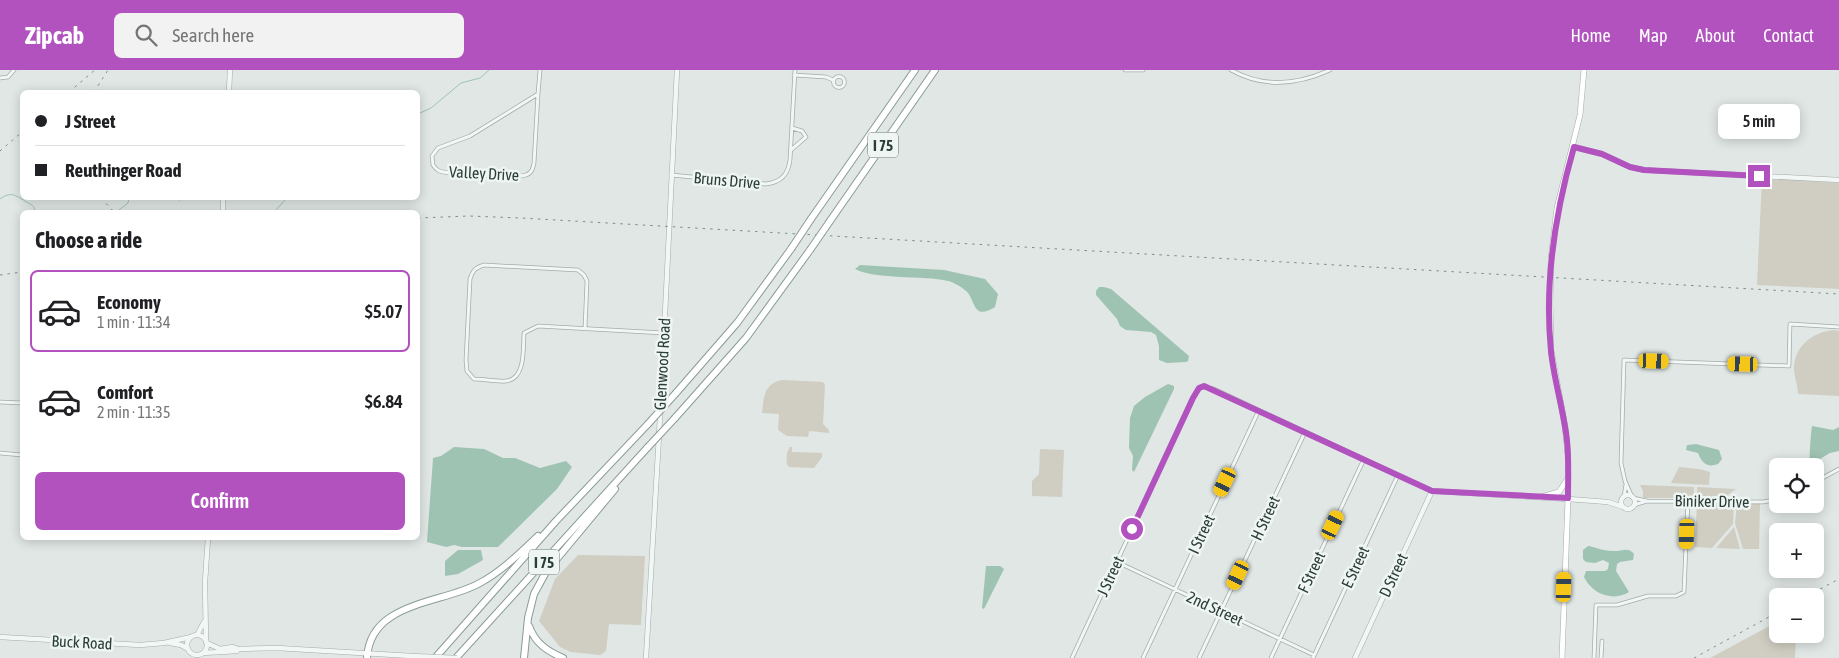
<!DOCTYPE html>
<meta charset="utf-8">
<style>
body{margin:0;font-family:"Asap Condensed",sans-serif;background:#f2f2f2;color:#202124;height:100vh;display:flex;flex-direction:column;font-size:19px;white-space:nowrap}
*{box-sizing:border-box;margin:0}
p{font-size:16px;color:#757577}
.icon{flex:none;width:28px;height:28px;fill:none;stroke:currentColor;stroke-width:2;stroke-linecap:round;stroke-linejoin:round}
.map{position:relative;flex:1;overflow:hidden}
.drawer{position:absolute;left:20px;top:140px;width:400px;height:330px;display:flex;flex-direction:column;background:#fff;border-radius:8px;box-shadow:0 2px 12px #0003}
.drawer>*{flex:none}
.banner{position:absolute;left:20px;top:20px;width:400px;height:110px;border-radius:8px;box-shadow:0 2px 12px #0003;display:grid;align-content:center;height:110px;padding:0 15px;background:#fff}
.controls{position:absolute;left:1769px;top:388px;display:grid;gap:10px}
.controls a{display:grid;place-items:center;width:55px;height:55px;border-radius:8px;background:#fff;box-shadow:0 2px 12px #0003;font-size:25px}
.end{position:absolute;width:22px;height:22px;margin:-11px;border:6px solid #b152bf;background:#fff;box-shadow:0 0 0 2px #fff}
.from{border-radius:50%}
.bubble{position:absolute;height:35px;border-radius:8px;background:#fff;box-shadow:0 2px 12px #0003;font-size:16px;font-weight:600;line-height:35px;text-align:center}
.car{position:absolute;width:15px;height:30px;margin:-15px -8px;border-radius:6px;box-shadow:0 0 4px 1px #0007;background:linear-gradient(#f5c518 24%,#345 0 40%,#f5c518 0 76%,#345 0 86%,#f5c518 0)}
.banner b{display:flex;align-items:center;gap:18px;height:48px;font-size:19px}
.banner b+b{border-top:1px solid #e0e0e0}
.banner i{width:12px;height:12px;background:#202124}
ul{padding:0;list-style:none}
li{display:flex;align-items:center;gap:15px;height:82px;margin:0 10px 8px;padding:0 5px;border:2px solid transparent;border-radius:8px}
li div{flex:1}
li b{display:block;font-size:19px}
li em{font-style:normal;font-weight:600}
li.current{border-color:#b152bf}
li>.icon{width:45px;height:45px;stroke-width:1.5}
h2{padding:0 15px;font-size:22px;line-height:60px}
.cta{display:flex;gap:10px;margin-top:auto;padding:10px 15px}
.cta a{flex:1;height:58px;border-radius:8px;background:#b152bf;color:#fff;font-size:20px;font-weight:600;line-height:58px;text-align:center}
header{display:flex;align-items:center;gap:30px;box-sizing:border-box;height:70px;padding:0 25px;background:#b152bf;color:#fff}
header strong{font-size:24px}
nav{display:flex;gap:28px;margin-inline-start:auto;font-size:18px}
.search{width:350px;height:45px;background:#f2f2f2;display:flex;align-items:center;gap:12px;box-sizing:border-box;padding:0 18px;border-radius:8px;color:#757577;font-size:19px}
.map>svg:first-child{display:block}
</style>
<header>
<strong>Zipcab</strong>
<div class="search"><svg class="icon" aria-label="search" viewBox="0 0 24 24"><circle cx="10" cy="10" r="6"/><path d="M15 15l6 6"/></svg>Search here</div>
<nav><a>Home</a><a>Map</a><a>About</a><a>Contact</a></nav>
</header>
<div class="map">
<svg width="1839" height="588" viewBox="0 0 1839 588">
<rect width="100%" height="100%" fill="#e0e7e5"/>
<path fill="#d0cdc2" d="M1762,109L1839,113V219L1757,215Z
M1834,260L1839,261V326L1798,324C1798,316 1795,309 1794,301C1793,277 1812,262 1834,260Z
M782,310L823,312L825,315L823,354L829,360V363L809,361L808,367L787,366L778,360L779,344L762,343C764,326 764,314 782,310Z
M790,377H792V382L822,383V387L814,398L789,397C785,394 786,382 790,377Z
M1040,379L1064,380L1062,427L1032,426V411L1039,404Z
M1679,397L1699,399L1710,402L1709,415L1671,413Z
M1640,415L1694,417V428H1643V421Z
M1697,417L1736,419L1724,428H1697Z
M1697,432L1734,434L1733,454L1712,478L1695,477Z
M1737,434H1760L1759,479H1743L1735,453Z
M1734,457L1740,479L1716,478Z
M578,485L645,486L641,555L609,554L606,581L600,585L571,582L560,577L539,551L555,509Z
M1777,552L1778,564H1796L1795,588H1710Z"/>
<path fill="#9fc3b3" d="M860,195L944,200L985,209L998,224L995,237C974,250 976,234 968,223C964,218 953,212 948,211C923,205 877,210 855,199Z
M1099,217H1104L1111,219L1189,286L1188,291L1186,292L1167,293L1159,290V276L1156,265L1151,262L1126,260L1120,256L1117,249L1096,225V221Z
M1168,314L1174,316V319L1134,402L1132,400L1133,386L1129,378L1130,348L1134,336L1145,327Z
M1812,356L1833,360L1839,357V381L1830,383L1813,393H1810C1809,390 1811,361 1812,356Z
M1696,374L1719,380L1722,389L1718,394C1707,398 1702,393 1698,383L1686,380L1687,375Z
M454,377L484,379L503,388H515L540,398L566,391L572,397L557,419L498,477H462L454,475L446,477L427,472L433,388L441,386Z
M1588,476C1596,477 1603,481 1612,481C1621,482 1628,476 1634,484L1633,490L1620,492L1617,494L1616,501L1629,522C1613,532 1592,524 1584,507L1586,501H1605L1608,499L1609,493L1603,490L1595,493L1586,492L1583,489V480Z
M458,480H481L483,490L458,504L445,506V491Z
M986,496H1000L1004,499L984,539L982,538Z"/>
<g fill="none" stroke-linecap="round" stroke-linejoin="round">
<path stroke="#9fc3b3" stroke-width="1" d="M418,44L431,38L461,13L480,8L489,0
M173,128L179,130L186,128
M0,129C11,121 15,125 25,131C31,135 35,135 35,142
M119,140L128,133L129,128
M274,142L287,128"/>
<defs>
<path id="minor" d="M1125,0H1143
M1231,0C1263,18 1297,15 1330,0
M794,5L826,7L833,10
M833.5 12a5.5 5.5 0 1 1 11 0a5.5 5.5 0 1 1-11 0Z
M0,8L8,7L14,0
M538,24L534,93C533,98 532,103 526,105C518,108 447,104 439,101C436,99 435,98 433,95L432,86L438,78L470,66Z
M538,24L540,0
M791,80L806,67L802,61L792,58
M671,105L766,114C781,112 788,105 790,90L795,0
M585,258L587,211L584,205L578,200L484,195C475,198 473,200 470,209L466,290L467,301L474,309C484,309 496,312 506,311C526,309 523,278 524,263L538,256L664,263
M0,332L22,333
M0,383L22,385
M1815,412L1839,399
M1624,427L1626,414
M1632,427L1625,411L1621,393L1624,290L1789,296L1790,254L1839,257
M1633,428L1647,431L1763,432L1778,429
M1634,435L1647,431
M1117,492L1314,585
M1072,588L1193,328L1197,321L1202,317L1214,319L1432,421
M1143,588L1259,340
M1199,588L1305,362
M1271,588L1364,389
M1313,588L1398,405
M1594,588L1596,535H1617L1648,526H1676L1684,522L1688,430
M1601,588L1602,571"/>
<path id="tertiary" d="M229,22L230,0
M1574,77L1602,84L1630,97L1644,100L1839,110
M223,142V128
M1621 432a7 7 0 1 1 14 0a7 7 0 1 1-14 0Z
M197,565L204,552
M187 575a10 10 0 1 1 20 0a10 10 0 1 1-20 0Z
M0,567L140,575L164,573L191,567
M206,572L205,512L208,468
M170,573L181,575L188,579
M207,573L220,579L233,577L238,579L277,578L412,586
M203,583L237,581L238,579
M646,588L659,366L677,0
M1355,588L1432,421L1568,429L1608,432L1623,437"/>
<path id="secondary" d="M1551,189L1557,138L1580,45L1584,0
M1550,232L1551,280L1565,356L1568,386V429L1562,588
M1541,427L1559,422L1568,408"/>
<path id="motorway" d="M811,149L915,0
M830,151L935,0
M676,323L737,253L791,179
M675,348L746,268L810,180
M529,556C535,573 547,581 563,588
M367,588C370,532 440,534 478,514C501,502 519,484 538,466
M435,588L556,451L648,354
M456,588L648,377
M524,588L528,548L534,524L546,502L615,419"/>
</defs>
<use href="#minor" stroke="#a2adaa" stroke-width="4.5"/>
<use href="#tertiary" stroke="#a2adaa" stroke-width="5.5"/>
<use href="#secondary" stroke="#a2adaa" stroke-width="6"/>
<use href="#motorway" stroke="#899c95" stroke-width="8"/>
<use href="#minor" stroke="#f2f6f5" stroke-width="3"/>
<use href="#tertiary" stroke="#f2f6f5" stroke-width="4.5"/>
<use href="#secondary" stroke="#fff" stroke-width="5"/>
<use href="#motorway" stroke="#fff" stroke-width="6"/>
<path stroke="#7b8f88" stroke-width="1" stroke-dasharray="2.5 5" stroke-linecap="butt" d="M69,22L95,0
M94,22L108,0
M0,81L22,62
M101,128L114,142
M418,148L469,146L521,148L1839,224
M0,205L22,202
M1807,526L1839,509
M1694,588L1778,542"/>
<defs>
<path id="tertiary-bridge" d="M412,586L457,588"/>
<path id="secondary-bridge" d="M1550,232L1551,189"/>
<path id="motorway-bridge" d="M791,179L811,149
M810,180L830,151
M648,354L676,323
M648,377L675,348"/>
</defs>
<use href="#tertiary-bridge" stroke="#a2adaa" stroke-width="5.5" stroke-linecap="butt"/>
<use href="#secondary-bridge" stroke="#a2adaa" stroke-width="6" stroke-linecap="butt"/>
<use href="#motorway-bridge" stroke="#899c95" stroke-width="8" stroke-linecap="butt"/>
<use href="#tertiary-bridge" stroke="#f2f6f5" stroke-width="4.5"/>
<use href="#secondary-bridge" stroke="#fff" stroke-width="5"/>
<use href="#motorway-bridge" stroke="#fff" stroke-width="6"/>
</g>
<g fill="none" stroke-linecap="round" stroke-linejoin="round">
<path stroke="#b152bf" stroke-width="6" d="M1132,459L1193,328L1199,318L1204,316L1432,421L1568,428C1568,409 1569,390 1567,371C1564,341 1554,311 1551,281C1544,211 1555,143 1574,77L1602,84L1630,97L1644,100L1759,106"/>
</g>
<g text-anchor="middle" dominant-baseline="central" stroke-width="5" stroke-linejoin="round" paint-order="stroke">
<g fill="#eff5f3" stroke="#65746f" stroke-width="1">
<rect x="868" y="62.5" width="30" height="25" rx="4"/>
<rect x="529" y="479.5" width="30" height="25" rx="4"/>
</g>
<g font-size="15" font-weight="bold" fill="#2a3d37">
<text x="883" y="75">I 75</text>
<text x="544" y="492">I 75</text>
</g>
<g font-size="16" fill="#2a3d37" stroke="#eff5f3">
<text transform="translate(484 103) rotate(3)">Valley Drive</text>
<text transform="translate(727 110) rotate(5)">Bruns Drive</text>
<text transform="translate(662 294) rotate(-87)">Glenwood Road</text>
<text transform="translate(1712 431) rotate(1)">Biniker Drive</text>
<text transform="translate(1265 448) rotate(-65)">H Street</text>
<text transform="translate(1201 464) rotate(-65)">I Street</text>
<text transform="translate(1355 497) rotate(-65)">E Street</text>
<text transform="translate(1311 502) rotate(-65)">F Street</text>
<text transform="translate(1393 505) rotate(-65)">D Street</text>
<text transform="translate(1110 506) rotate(-65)">J Street</text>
<text transform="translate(1215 538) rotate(25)">2nd Street</text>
<text transform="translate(82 572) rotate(3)">Buck Road</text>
</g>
</g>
</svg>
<div class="controls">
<a><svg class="icon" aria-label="locate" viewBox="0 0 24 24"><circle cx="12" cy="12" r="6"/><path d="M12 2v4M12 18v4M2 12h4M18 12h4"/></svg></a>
<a>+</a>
<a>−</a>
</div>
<i class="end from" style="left:1132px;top:459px"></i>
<i class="end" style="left:1759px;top:106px"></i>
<div class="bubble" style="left:1718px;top:34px;width:82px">5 min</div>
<i class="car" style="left:1654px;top:291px;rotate:92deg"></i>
<i class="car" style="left:1743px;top:294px;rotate:272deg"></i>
<i class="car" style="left:1225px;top:412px;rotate:205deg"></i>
<i class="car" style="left:1333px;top:455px;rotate:25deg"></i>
<i class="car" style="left:1687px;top:464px;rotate:182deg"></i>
<i class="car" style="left:1238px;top:505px;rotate:205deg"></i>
<i class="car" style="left:1564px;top:517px;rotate:2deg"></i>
<div class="banner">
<b><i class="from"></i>J Street</b>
<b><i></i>Reuthinger Road</b>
</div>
<section class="drawer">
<h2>Choose a ride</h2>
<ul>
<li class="current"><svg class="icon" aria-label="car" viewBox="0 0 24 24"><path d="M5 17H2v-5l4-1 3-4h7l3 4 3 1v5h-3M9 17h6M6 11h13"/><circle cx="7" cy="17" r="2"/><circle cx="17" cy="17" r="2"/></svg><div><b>Economy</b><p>1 min · 11:34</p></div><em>$5.07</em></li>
<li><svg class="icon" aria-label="car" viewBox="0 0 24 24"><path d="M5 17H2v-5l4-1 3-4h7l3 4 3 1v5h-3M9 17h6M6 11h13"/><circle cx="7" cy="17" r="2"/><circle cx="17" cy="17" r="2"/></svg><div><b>Comfort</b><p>2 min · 11:35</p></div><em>$6.84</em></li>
</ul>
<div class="cta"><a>Confirm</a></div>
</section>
</div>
